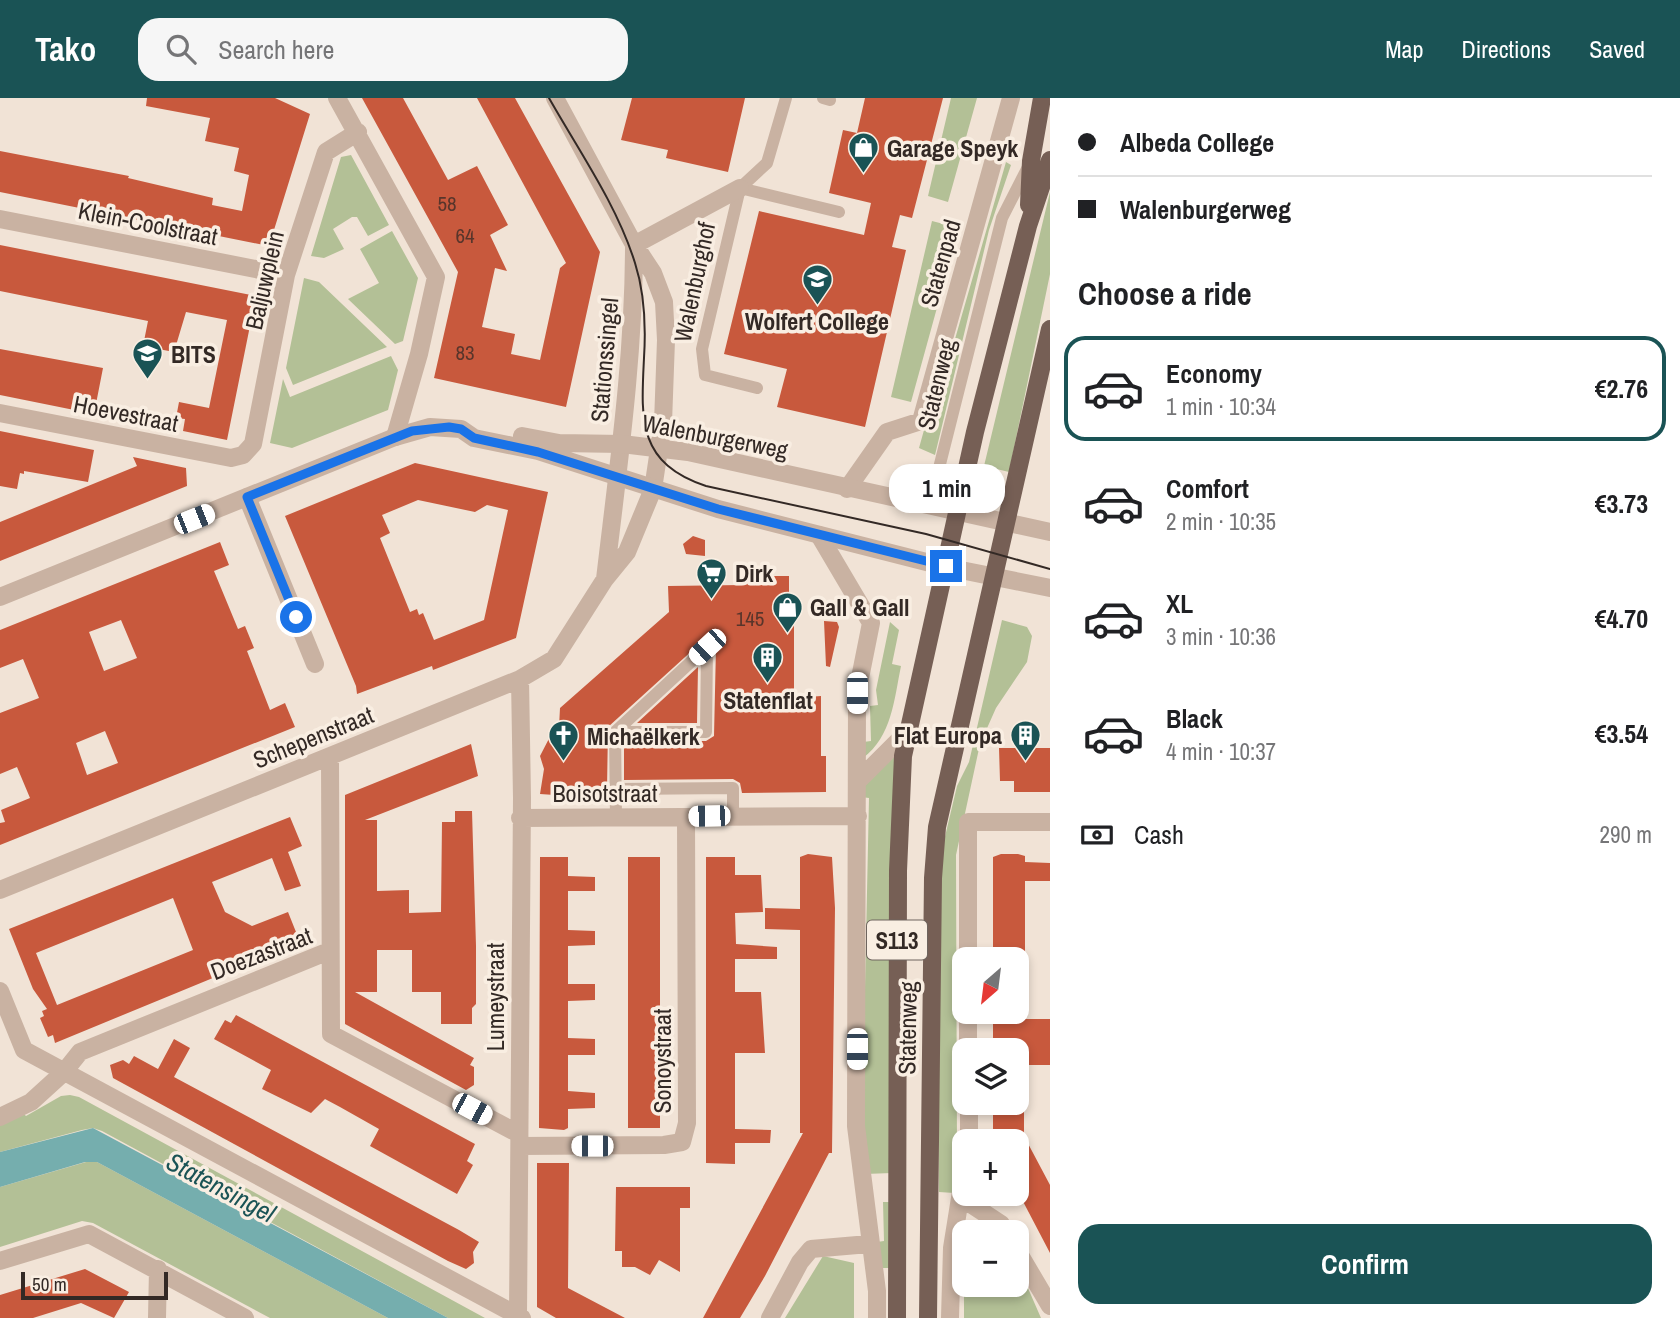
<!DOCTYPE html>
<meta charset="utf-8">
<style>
body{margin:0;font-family:"Archivo Narrow",sans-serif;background:#f6f6f6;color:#202124;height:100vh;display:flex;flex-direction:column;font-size:26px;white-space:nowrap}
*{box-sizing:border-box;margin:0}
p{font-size:23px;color:#757577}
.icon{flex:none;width:38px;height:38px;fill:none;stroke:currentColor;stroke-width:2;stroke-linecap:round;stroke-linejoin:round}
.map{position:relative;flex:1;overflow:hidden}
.side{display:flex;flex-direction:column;background:#fff;width:630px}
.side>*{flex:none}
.top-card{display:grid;align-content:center;height:154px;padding:0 28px;background:#fff}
.needle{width:46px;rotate:208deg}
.tools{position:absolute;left:952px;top:849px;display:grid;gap:14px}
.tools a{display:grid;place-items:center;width:77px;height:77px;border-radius:14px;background:#fff;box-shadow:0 4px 10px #0003;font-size:35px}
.scale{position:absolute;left:21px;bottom:18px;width:147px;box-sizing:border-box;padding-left:7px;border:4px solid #332925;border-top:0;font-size:19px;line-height:24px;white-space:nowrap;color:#332925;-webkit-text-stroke:5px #f9eee2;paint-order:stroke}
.end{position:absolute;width:32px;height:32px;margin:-16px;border:9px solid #1a73e8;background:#fff;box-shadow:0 0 0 4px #fff}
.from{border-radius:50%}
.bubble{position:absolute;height:49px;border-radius:21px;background:#fff;box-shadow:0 4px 10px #0003;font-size:23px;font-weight:700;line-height:49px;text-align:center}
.car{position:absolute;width:21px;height:42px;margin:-21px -10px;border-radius:9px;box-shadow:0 0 5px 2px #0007;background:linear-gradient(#fff 24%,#345 0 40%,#fff 0 76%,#345 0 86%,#fff 0)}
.top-card b{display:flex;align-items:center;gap:24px;height:66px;font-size:26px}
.top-card b+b{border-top:2px solid #e0e0e0}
.top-card i{width:18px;height:18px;background:#202124}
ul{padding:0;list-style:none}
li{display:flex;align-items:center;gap:21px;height:105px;margin:0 14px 10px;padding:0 14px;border:4px solid transparent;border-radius:21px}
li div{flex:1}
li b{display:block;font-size:26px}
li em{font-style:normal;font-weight:700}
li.active{border-color:#1a5355}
li>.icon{width:63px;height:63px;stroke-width:1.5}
h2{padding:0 28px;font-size:32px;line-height:84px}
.pay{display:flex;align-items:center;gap:18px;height:77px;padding:0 28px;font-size:26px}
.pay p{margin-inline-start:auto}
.button{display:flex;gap:14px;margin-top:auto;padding:14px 28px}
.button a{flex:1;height:80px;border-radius:21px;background:#1a5355;color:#fff;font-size:28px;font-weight:700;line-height:80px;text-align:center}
header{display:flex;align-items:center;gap:42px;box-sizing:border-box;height:98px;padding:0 35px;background:#1a5355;color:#fff}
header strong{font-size:33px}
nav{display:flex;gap:38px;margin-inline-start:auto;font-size:24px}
.search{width:490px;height:63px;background:#f6f6f6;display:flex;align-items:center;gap:18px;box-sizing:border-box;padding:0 24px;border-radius:21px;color:#757577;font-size:26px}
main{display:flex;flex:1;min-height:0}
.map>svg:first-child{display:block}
</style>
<header>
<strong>Tako</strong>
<div class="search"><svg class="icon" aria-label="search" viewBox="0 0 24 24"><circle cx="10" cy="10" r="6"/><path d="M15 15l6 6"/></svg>Search here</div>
<nav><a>Map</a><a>Directions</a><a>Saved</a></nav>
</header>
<main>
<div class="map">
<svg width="1050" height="1220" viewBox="0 0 1050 1220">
<rect width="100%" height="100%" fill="#f1e3d6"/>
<path fill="#b3c096" d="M951,0H977L948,104L928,98Z
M351,57L389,127L368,138L357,119H352L333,131L344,151L324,160L311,158L341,59Z
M1006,64L1011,67L989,132L935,357L919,350L931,307H936Z
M1050,94V176L1009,374L984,368Z
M932,123L959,130L911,304L891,299Z
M392,133L418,180L403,243L395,246L348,201L379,185L360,151Z
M304,180L319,184L387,249L293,287L286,270Z
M391,258L398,272L388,312L292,350L270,345L283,281L290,299Z
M1002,522L1027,529L1032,538L1027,564L996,610L980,646L956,757L957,1059L954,1095L939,1094L937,808L943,747L957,688L969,664Z
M890,524L899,532L892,566L901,568C894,602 892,638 863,660V644L871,643L870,608L878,607L876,592Z
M897,654L892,1075L865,1076L862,1030L869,700L861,699L862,689Z
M70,997L79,999L485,1220H448L102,1033L93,1030L82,1032L0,1054V1026L23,1015L26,1018L61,998Z
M86,1064H97L388,1220H270L93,1125L82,1123L0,1149V1089Z
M883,1104H892V1170H882L877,1144L884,1143Z
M823,1158L854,1165V1220H785Z
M964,1160V1186H1017V1165L1041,1220H964Z"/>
<path fill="#75aeae" d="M93,1030L448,1220H388L97,1064H85L0,1089V1054Z"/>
<path fill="#c8593d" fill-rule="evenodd" d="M147,0H275L310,16L269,148L0,94V53L129,78L128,80L213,100L212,107L242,113L249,77L234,73L239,50L205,43L210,20L146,8Z
M362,0H403L448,82L477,68L508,127L490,137L507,173L495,170L482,229L515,236L511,256L540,262L560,170L566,165L477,0H515L600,154L566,309L434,280L458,174Z
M632,0H745L728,74L666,60L668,52L621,42Z
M865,0H943L912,120L900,117L892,149L906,152L865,329L777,309L787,271L724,256L759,113L864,137L871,105L829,95L843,32L857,35Z
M0,147L256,198L227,342L183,333L185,321L176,320L179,304L209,310L227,222L186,214L174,254L143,248L148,223L0,193Z
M0,251L103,270L94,316L0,297Z
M0,333L94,352L88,384L24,373V376L20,375L17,391L0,388Z
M133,359L186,370L187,388L0,463V424L137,368Z
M415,365L548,394L516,540L433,572L432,568L357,596L356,588L285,418ZM418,402L475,414L487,407L508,412L484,522L434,542L423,515L419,517L417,511L410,514L380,440L390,435L382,417Z
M693,438L705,442V458L686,456L683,446Z
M220,444L229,467L214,473L238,531L245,528L254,550L247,553L270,612L285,605L295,629L0,747V725L5,724L1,712L30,700L17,669L0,676V615L39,600L23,561L0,570V532ZM121,522L137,560L104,573L89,534ZM105,633L118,665L87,677L76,645Z
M742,478H789V527H794V600L821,598V658H826V694L742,695L740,685L733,681L624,682V643H706L714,638L716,549L714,544L706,540L608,629L607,692L586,693L584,699L540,696L544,671L540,658L555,629H559L560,610L669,514L668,488L742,487Z
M824,523L837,524L839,529L830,569L826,568Z
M698,569L697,625H637Z
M471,646L478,678L365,722H377V793L409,792V815L441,814L442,724H455V713H472L476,848V906L472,910V926H441V894H412V852H377V894H355L474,960L470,967L474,969V987L466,992L345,926V697Z
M999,650H1050V694H1014V683H1000Z
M290,719L302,748L288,754L301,788L285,793L272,760L212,784L225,814L252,828L288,814L300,844L55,945L53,937L48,939L40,920L44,918L42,913L47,911L33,891L9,831ZM173,800L193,852L57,907L36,855Z
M808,756L832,759L835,810L832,1055H829L765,1178L740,1220H703L803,1035H800V832L765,831V810L800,811V759Z
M1001,756H1018L1025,758V764L1050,765V783H1025V861H993V759Z
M540,759H568V778L595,779V793H568V832L595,833V847L568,848V886H595V902L568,903V940L595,941V957H568V993L595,995V1010L568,1011V1030L564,1032L539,1030Z
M628,759H660V1030H628Z
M706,759H735V777H761L763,814L735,815L736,846L777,849V861H735V894H761L765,955H735V1031L771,1032L770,1045H735V1066L706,1065Z
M993,914H1024V921H1050V967H1017V952H993Z
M236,917L475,1046L467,1063L473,1067L457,1096L370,1048L379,1031L340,1009L325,1001L311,1015L262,991L271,972L214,941L225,922L231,925Z
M174,941L190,950L174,979L459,1132L479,1144L473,1154L474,1165L466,1171L448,1163L113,980L110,967L123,962L129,966L134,958L158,971Z
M993,1004H1024V1038L1050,1087V1155L1017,1092V1043H993Z
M537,1065H569L568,1190L625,1220H556L537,1209Z
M616,1089H690V1110H680V1174L659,1162L650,1177L635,1169H622V1153H615Z
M85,1171L129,1194L114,1220L81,1205L33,1220H0V1197Z"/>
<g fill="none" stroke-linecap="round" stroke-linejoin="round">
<path stroke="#c9b2a2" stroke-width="12" d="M823,0L830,2
M740,90L839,114
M757,290L705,277L702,251L740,90L767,65L786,0
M959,413L937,378L1002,120L1029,67
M615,634H706L707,549L615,634L616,720
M618,691L733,690V718"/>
<path stroke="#c9b2a2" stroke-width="18" d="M337,0L436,179L419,256L395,339
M0,121L286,177
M634,147L740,90
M0,315L231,360L243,357L253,346L286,177L326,54L358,34
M847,391L887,334L921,323L1011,0
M247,399L315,566
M819,437L871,525L857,595L856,1028L877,1193V1220
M605,481C618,370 634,260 634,147
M330,659L331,936L519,1036
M859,682L907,634
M520,720L858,718
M0,792L520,581L554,561L605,481L627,454L653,391L663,325L666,242L664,204L653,175L632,143L555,0
M968,861V724H1050
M0,893L24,952L522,1220
M968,914V952
M969,1004V1043
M0,1019L31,1004L64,974L80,954L329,853
M520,1048L664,1047L682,1044L687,1025L686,719
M960,1099L1001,1126L1006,1134
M1017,1152L1050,1208
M0,1163L89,1136L245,1220
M518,1217L522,700L520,581
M157,1220L158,1171
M770,1220L800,1164L811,1151L869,1146
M950,1220L952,1150L964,1075"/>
<path stroke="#c9b2a2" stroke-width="18" d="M522,338L559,345L622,346L688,354L1050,434
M0,499L395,339L430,329L461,331L474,340L538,353L718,411L946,469L1050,490"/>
<path stroke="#765f55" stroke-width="18" d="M1029,107L1031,63L1042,0
M897,1220L898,773L903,658L975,334L1028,128L1050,62
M928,1220L933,780L937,729L1050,231"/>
<path stroke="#332925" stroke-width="2" d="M549,0C579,53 617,107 635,165C645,196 646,228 644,260C641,321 637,365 706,388L926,436L1050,471"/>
</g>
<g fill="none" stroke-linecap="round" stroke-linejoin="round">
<path stroke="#1a73e8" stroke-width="9" d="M296,519L247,399L412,333L449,329L461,331L474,340L538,354L718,411L946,468"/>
</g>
<defs>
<symbol id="shop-pin" viewBox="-11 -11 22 30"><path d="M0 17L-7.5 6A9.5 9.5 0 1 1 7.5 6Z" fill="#1a5355" stroke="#f9eee2"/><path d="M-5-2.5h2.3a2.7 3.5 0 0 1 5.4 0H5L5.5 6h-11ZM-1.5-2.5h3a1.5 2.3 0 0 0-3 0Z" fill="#fff"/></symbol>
<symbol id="school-pin" viewBox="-11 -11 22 30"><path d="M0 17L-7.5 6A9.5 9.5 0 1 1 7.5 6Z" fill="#1a5355" stroke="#f9eee2"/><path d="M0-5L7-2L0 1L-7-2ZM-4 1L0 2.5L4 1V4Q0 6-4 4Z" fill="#fff"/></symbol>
<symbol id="supermarket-pin" viewBox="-11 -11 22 30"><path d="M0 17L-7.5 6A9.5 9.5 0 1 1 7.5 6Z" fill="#1a5355" stroke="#f9eee2"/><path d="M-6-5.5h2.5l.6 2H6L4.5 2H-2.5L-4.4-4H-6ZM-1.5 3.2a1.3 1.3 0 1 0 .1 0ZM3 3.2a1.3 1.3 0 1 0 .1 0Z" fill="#fff"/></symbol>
<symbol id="building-pin" viewBox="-11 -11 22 30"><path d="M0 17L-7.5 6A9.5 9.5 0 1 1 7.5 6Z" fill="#1a5355" stroke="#f9eee2"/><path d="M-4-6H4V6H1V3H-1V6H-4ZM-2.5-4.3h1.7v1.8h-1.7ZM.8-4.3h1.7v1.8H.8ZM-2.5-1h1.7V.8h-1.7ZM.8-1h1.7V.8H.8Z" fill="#fff"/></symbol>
<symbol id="church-pin" viewBox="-11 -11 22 30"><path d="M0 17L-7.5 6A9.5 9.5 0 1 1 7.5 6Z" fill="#1a5355" stroke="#f9eee2"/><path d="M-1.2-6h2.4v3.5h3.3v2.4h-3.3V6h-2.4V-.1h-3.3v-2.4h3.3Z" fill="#fff"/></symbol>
</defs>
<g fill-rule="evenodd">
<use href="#shop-pin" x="846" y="32" width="35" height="47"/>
<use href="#school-pin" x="800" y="164" width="35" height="47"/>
<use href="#school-pin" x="130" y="238" width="35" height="47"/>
<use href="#supermarket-pin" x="694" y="458" width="35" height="47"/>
<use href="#shop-pin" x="770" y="492" width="35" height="47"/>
<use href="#building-pin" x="750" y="542" width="35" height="47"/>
<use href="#building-pin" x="1008" y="620" width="35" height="47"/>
<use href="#church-pin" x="546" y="620" width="35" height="47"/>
</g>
<g text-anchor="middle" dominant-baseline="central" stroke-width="7" stroke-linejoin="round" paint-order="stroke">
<g font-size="21" fill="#58352b">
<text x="447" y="105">58</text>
<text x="465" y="137">64</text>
<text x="465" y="254">83</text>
<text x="750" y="520">145</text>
</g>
<rect fill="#f9eee2" stroke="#6e645e" stroke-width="2" x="867" y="822.5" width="60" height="39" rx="5"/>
<g font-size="23" font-weight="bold" fill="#332925">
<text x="897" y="842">S113</text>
</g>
<g font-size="24" font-weight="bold" fill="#332925" stroke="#f9eee2" text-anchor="start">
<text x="887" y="50">Garage Speyk</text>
<text x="817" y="223" text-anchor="middle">Wolfert College</text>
<text x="171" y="256">BITS</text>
<text x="735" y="475">Dirk</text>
<text x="810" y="509">Gall &amp; Gall</text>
<text x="768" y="602" text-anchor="middle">Statenflat</text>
<text x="1002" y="637" text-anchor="end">Flat Europa</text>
<text x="587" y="638">Michaëlkerk</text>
</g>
<g font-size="24" fill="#332925" stroke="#f9eee2">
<text transform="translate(148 125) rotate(11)">Klein-Coolstraat</text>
<text transform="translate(940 165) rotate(-74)">Statenpad</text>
<text transform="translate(264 182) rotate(-77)">Baljuwplein</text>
<text transform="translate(694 184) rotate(-78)">Walenburghof</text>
<text transform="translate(604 262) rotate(-85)">Stationssingel</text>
<text transform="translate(936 286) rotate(-76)">Statenweg</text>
<text transform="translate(126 315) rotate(11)">Hoevestraat</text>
<text transform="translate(715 338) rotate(11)">Walenburgerweg</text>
<text transform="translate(313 639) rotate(-22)">Schepenstraat</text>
<text x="605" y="695">Boisotstraat</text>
<text transform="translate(261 855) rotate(-21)">Doezastraat</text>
<text transform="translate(495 899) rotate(-90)">Lumeystraat</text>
<text transform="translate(907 930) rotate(-89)">Statenweg</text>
<text transform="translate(662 963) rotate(-90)">Sonoystraat</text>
</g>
<g font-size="26" font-style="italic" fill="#1a5355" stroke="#f9eee2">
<text transform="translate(221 1089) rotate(28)">Statensingel</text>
</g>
</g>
</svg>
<div class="tools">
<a><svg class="needle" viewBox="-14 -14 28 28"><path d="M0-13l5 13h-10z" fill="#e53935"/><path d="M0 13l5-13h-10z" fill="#757577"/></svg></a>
<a><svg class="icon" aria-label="layers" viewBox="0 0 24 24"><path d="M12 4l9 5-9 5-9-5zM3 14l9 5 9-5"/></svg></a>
<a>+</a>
<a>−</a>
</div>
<div class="scale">50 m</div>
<i class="end from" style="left:296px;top:519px"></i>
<i class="end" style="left:946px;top:468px"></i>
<div class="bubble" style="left:889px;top:366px;width:116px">1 min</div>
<i class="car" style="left:194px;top:421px;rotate:68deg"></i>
<i class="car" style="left:707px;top:549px;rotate:227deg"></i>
<i class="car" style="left:857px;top:595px;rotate:180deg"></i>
<i class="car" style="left:709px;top:718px;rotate:269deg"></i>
<i class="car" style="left:857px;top:951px;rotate:180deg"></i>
<i class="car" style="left:472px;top:1011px;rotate:118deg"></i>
<i class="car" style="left:592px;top:1048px;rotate:270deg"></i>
</div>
<section class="side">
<div class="top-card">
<b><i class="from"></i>Albeda College</b>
<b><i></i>Walenburgerweg</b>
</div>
<h2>Choose a ride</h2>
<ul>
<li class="active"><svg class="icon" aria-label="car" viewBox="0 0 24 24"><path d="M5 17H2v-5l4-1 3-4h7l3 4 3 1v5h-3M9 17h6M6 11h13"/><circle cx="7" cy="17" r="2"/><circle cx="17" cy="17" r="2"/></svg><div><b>Economy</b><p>1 min · 10:34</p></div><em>€2.76</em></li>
<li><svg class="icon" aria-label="car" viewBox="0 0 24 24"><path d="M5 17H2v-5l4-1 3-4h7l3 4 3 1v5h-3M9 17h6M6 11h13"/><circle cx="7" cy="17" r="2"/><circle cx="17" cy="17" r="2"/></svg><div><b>Comfort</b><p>2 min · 10:35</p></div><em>€3.73</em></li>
<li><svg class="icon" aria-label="car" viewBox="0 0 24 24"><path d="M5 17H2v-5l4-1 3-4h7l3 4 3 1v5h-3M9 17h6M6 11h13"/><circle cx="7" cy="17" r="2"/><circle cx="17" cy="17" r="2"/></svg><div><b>XL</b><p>3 min · 10:36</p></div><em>€4.70</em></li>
<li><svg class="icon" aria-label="car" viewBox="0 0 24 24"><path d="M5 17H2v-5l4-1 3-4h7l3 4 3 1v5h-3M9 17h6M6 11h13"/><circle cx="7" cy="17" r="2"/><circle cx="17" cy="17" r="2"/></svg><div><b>Black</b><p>4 min · 10:37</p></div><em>€3.54</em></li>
</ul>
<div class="pay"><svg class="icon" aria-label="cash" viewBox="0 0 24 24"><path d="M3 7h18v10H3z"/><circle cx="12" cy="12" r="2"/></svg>Cash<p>290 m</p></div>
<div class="button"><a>Confirm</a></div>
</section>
</main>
